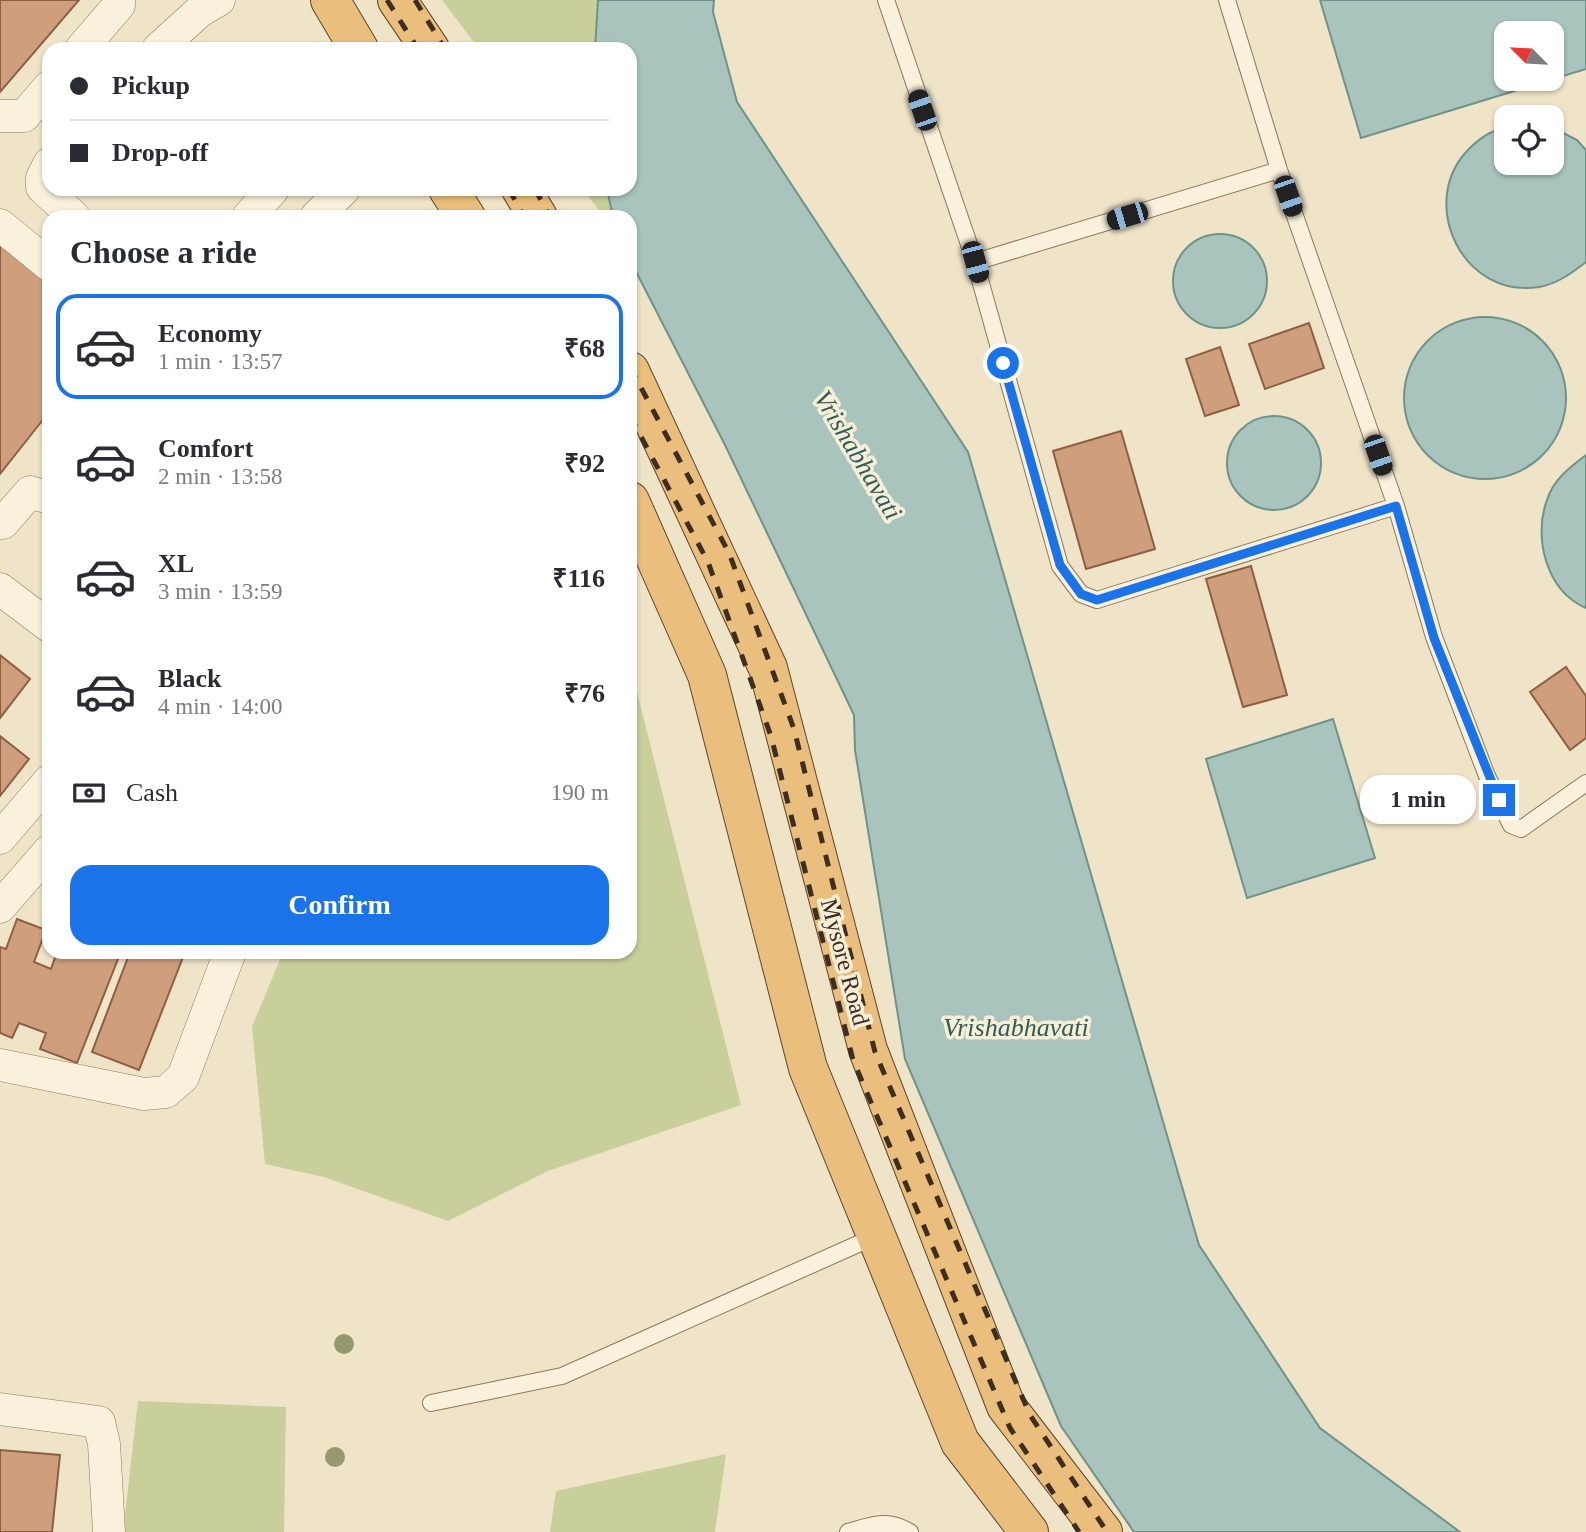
<!DOCTYPE html>
<meta charset="utf-8">
<style>
body{margin:0;font-family:"Times New Roman",serif;background:#f7f7f7;color:#2b2b33;height:100vh;display:flex;flex-direction:column;font-size:26px;white-space:nowrap}
*{box-sizing:border-box;margin:0}
p{font-size:23px;color:#7c7c81}
.icon{flex:none;width:38px;height:38px;fill:none;stroke:currentColor;stroke-width:2;stroke-linecap:round;stroke-linejoin:round}
.map{position:relative;flex:1;overflow:hidden}
.side{position:absolute;left:42px;top:210px;width:595px;height:749px;display:flex;flex-direction:column;background:#fff;border-radius:21px;box-shadow:0 2px 5px #0004}
.side>*{flex:none}
.hud{position:absolute;left:42px;top:42px;width:595px;height:154px;border-radius:21px;box-shadow:0 2px 5px #0004;display:grid;align-content:center;height:154px;padding:0 28px;background:#fff}
.needle{width:46px;rotate:294deg}
.buttons{position:absolute;left:1494px;top:21px;display:grid;gap:14px}
.buttons a{display:grid;place-items:center;width:70px;height:70px;border-radius:14px;background:#fff;box-shadow:0 2px 5px #0004;font-size:35px}
.end{position:absolute;width:32px;height:32px;margin:-16px;border:9px solid #1a73e8;background:#fff;box-shadow:0 0 0 4px #fff}
.from{border-radius:50%}
.bubble{position:absolute;height:49px;border-radius:21px;background:#fff;box-shadow:0 2px 5px #0004;font-size:23px;font-weight:700;line-height:49px;text-align:center}
.car{position:absolute;width:21px;height:42px;margin:-21px -10px;border-radius:9px;box-shadow:0 0 5px 2px #0007;background:linear-gradient(#222 24%,#8ab4d8 0 40%,#222 0 76%,#8ab4d8 0 86%,#222 0)}
.hud b{display:flex;align-items:center;gap:24px;height:66px;font-size:26px}
.hud b+b{border-top:2px solid #e1e1e2}
.hud i{width:18px;height:18px;background:#2b2b33}
ul{padding:0;list-style:none}
li{display:flex;align-items:center;gap:21px;height:105px;margin:0 14px 10px;padding:0 14px;border:4px solid transparent;border-radius:21px}
li div{flex:1}
li b{display:block;font-size:26px}
li em{font-style:normal;font-weight:700}
li.on{border-color:#1a73e8}
li>.icon{width:63px;height:63px;stroke-width:1.5}
h2{padding:0 28px;font-size:32px;line-height:84px}
.pay{display:flex;align-items:center;gap:18px;height:77px;padding:0 28px;font-size:26px}
.pay p{margin-inline-start:auto}
.button{display:flex;gap:14px;margin-top:auto;padding:14px 28px}
.button a{flex:1;height:80px;border-radius:21px;background:#1a73e8;color:#fff;font-size:28px;font-weight:700;line-height:80px;text-align:center}
.map>svg:first-child{display:block}
</style>
<div class="map">
<svg width="1586" height="1532" viewBox="0 0 1586 1532">
<rect width="100%" height="100%" fill="#f0e4c8"/>
<path fill="#c9cf9b" d="M442,0H598L595,49H479Z
M583,189H607L613,217H604Z
M630,664L741,1105L548,1171L448,1221L324,1177L265,1164L252,1027L283,952H630Z
M138,1401L286,1407L284,1532H123Z
M726,1454L715,1532H550L556,1491Z"/>
<path fill="#a9c4bc" stroke="#6f938a" stroke-width="2" fill-rule="evenodd" d="M598,0H714L713,12L737,102L968,452L1199,1245L1320,1428L1460,1532H1134L1061,1426L905,1059L855,750L854,715L725,445L630,260V217H613L607,189H630V49H595Z
M1320,0H1586V69L1361,138ZM1507,33H1552V79H1507Z
M1507,127V163H1552V127L1577,140L1586,150V262C1572,273 1557,284 1539,287C1464,299 1418,206 1466,152C1477,140 1491,130 1507,127Z
M1173 281a47 47 0 1 1 94 0a47 47 0 1 1-94 0Z
M1404 398a81 81 0 1 1 162 0a81 81 0 1 1-162 0Z
M1227 463a47 47 0 1 1 94 0a47 47 0 1 1-94 0Z
M1586,455V608C1546,591 1533,537 1547,500C1553,480 1570,467 1586,455Z
M1333,719L1375,858L1247,898L1206,759Z"/>
<path fill="#cf9f7d" stroke="#8d5f41" stroke-width="2" d="M0,0H79L0,92Z
M0,243L49,282V412L0,474Z
M1309,323L1324,368L1265,389L1249,344Z
M1220,347L1239,405L1205,416L1186,359Z
M1121,431L1155,549L1086,569L1053,451Z
M1251,566L1287,695L1243,707L1206,579Z
M0,655L30,679L0,718Z
M1566,667L1586,696V738L1570,750L1530,692Z
M0,736L29,759L0,796Z
M17,919L46,930L34,962L51,969L57,952L120,954L77,1063L40,1049L46,1033L19,1023L12,1038L0,1033V947L6,949Z
M130,952H185L139,1070L92,1052Z
M0,1450L60,1455L52,1532H0Z"/>
<g fill="none" stroke-linecap="round" stroke-linejoin="round">
<defs>
<path id="service" d="M886,0L975,262L1060,566L1081,594L1097,600L1396,506
M1227,0L1279,170L1396,506L1434,637L1487,776L1511,825L1521,829L1586,783
M975,262L1279,170
M431,1403L562,1376L876,1236
M848,1532C872,1525 887,1518 910,1532"/>
<path id="minor" d="M81,49L119,5V0
M158,49L200,11L219,0
M0,116H24L49,87
M49,164L42,178V187L74,217
M248,217L273,189
M316,217L344,189
M0,225L49,265
M0,521L3,523L30,492L49,498
M0,589L49,626
M0,838L49,781
M0,907L49,851
M0,1065L144,1094L166,1092L183,1077L230,952
M0,1409L99,1422L104,1444L109,1532"/>
<path id="trunk" d="M330,0L359,49
M397,0L430,49
M448,189L466,217
M521,189L538,217
M630,371L768,668L868,1050L1006,1406L1103,1532
M630,501L707,675L808,1068L960,1442L1029,1532"/>
</defs>
<use href="#service" stroke="#8d765c" stroke-width="18"/>
<use href="#minor" stroke="#8d765c" stroke-width="33"/>
<use href="#trunk" stroke="#5b4430" stroke-width="40"/>
<use href="#service" stroke="#faf1dc" stroke-width="16"/>
<use href="#minor" stroke="#faf1dc" stroke-width="32"/>
<use href="#trunk" stroke="#eabe7c" stroke-width="38"/>
<path stroke="#3d2e20" stroke-width="5" stroke-dasharray="12 12" stroke-linecap="butt" d="M387,0L418,49
M415,0L445,49
M509,189L524,217
M535,189L550,217
M630,367L729,553L794,729L875,1052L1030,1415L1107,1532
M630,416L708,562L771,736L853,1060L1010,1428L1079,1532"/>
</g>
<g fill="#96986f">
<circle cx="344" cy="1344" r="10"/>
<circle cx="335" cy="1457" r="10"/>
</g>
<g fill="none" stroke-linecap="round" stroke-linejoin="round">
<path stroke="#1a73e8" stroke-width="9" d="M1003,363L1060,565L1081,594L1097,600L1396,506L1434,638L1499,800"/>
</g>
<g text-anchor="middle" dominant-baseline="central" stroke-width="7" stroke-linejoin="round" paint-order="stroke">
<g font-size="24" fill="#3d2e20" stroke="#f7eed8">
<text transform="translate(845 962) rotate(75)">Mysore Road</text>
</g>
<g font-size="26" font-style="italic" fill="#2f5d5a" stroke="#f7eed8">
<text transform="translate(858 455) rotate(59)">Vrishabhavati</text>
<text x="1016" y="1027">Vrishabhavati</text>
</g>
</g>
</svg>
<div class="buttons">
<a><svg class="needle" viewBox="-14 -14 28 28"><path d="M0-13l5 13h-10z" fill="#e53935"/><path d="M0 13l5-13h-10z" fill="#7c7c81"/></svg></a>
<a><svg class="icon" aria-label="locate" viewBox="0 0 24 24"><circle cx="12" cy="12" r="6"/><path d="M12 2v4M12 18v4M2 12h4M18 12h4"/></svg></a>
</div>
<i class="end from" style="left:1003px;top:363px"></i>
<i class="end" style="left:1499px;top:800px"></i>
<div class="bubble" style="left:1360px;top:775px;width:116px">1 min</div>
<i class="car" style="left:922px;top:110px;rotate:341deg"></i>
<i class="car" style="left:1288px;top:196px;rotate:161deg"></i>
<i class="car" style="left:1127px;top:216px;rotate:253deg"></i>
<i class="car" style="left:975px;top:262px;rotate:165deg"></i>
<i class="car" style="left:1378px;top:455px;rotate:161deg"></i>
<div class="hud">
<b><i class="from"></i>Pickup</b>
<b><i></i>Drop-off</b>
</div>
<section class="side">
<h2>Choose a ride</h2>
<ul>
<li class="on"><svg class="icon" aria-label="car" viewBox="0 0 24 24"><path d="M5 17H2v-5l4-1 3-4h7l3 4 3 1v5h-3M9 17h6M6 11h13"/><circle cx="7" cy="17" r="2"/><circle cx="17" cy="17" r="2"/></svg><div><b>Economy</b><p>1 min · 13:57</p></div><em>₹68</em></li>
<li><svg class="icon" aria-label="car" viewBox="0 0 24 24"><path d="M5 17H2v-5l4-1 3-4h7l3 4 3 1v5h-3M9 17h6M6 11h13"/><circle cx="7" cy="17" r="2"/><circle cx="17" cy="17" r="2"/></svg><div><b>Comfort</b><p>2 min · 13:58</p></div><em>₹92</em></li>
<li><svg class="icon" aria-label="car" viewBox="0 0 24 24"><path d="M5 17H2v-5l4-1 3-4h7l3 4 3 1v5h-3M9 17h6M6 11h13"/><circle cx="7" cy="17" r="2"/><circle cx="17" cy="17" r="2"/></svg><div><b>XL</b><p>3 min · 13:59</p></div><em>₹116</em></li>
<li><svg class="icon" aria-label="car" viewBox="0 0 24 24"><path d="M5 17H2v-5l4-1 3-4h7l3 4 3 1v5h-3M9 17h6M6 11h13"/><circle cx="7" cy="17" r="2"/><circle cx="17" cy="17" r="2"/></svg><div><b>Black</b><p>4 min · 14:00</p></div><em>₹76</em></li>
</ul>
<div class="pay"><svg class="icon" aria-label="cash" viewBox="0 0 24 24"><path d="M3 7h18v10H3z"/><circle cx="12" cy="12" r="2"/></svg>Cash<p>190 m</p></div>
<div class="button"><a>Confirm</a></div>
</section>
</div>
